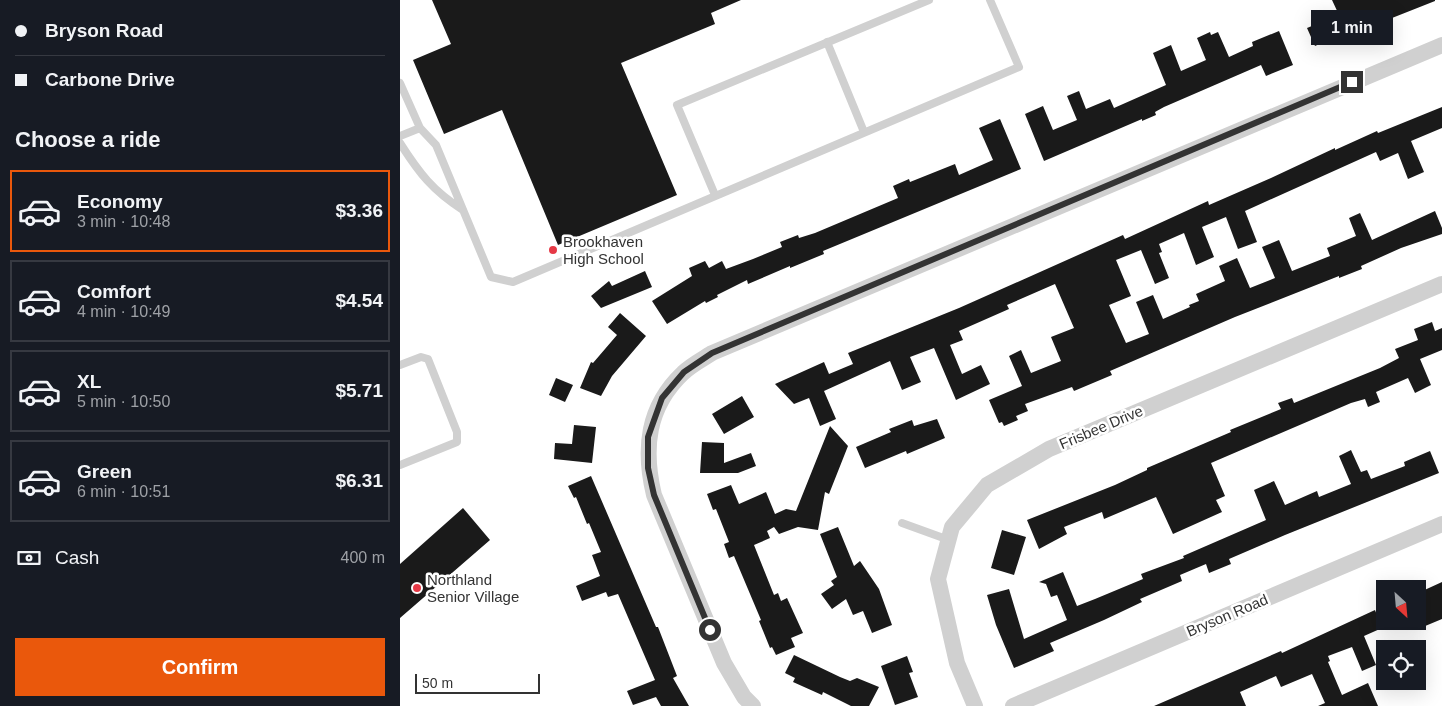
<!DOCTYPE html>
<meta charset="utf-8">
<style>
body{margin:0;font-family:Arial,sans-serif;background:#20242c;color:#f1f3f6;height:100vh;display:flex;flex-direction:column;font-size:19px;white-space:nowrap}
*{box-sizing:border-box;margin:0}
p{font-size:16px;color:#9ea1a6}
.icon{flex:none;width:28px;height:28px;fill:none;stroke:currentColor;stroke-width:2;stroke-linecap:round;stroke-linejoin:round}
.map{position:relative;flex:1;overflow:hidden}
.details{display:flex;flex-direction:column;background:#171b24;width:400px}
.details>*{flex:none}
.hud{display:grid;align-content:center;height:110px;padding:0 15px;background:#171b24}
.needle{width:32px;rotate:154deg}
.buttons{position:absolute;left:976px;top:580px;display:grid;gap:10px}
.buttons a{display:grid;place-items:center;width:50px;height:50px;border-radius:0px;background:#171b24;box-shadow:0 5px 20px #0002;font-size:25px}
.scale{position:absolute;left:15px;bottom:12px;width:125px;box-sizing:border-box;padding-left:5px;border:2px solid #333;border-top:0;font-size:14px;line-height:18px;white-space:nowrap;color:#333;-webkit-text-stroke:4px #fff;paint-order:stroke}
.end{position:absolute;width:22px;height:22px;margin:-11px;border:6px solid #333;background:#fff;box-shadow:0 0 0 2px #fff}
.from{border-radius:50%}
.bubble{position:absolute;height:35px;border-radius:0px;background:#171b24;box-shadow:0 5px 20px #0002;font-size:16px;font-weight:600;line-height:35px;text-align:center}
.hud b{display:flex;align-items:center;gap:18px;height:48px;font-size:19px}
.hud b+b{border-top:1px solid #363941}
.hud i{width:12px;height:12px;background:#f1f3f6}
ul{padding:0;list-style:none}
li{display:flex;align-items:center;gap:15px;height:82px;margin:0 10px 8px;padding:0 5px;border:2px solid #363941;border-radius:0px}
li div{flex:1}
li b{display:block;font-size:19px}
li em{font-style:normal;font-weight:600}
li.active{border-color:#ea580c}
li>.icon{width:45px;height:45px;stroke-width:1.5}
h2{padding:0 15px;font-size:22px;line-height:60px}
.pay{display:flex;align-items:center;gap:12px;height:55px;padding:0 15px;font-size:19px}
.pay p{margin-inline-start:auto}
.primary-button{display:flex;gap:10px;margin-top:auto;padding:10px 15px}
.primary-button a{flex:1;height:58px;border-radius:0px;background:#ea580c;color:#fff;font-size:20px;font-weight:600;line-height:58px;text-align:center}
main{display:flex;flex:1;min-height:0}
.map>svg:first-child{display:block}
</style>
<main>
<section class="details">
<div class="hud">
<b><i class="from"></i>Bryson Road</b>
<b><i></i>Carbone Drive</b>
</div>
<h2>Choose a ride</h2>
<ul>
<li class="active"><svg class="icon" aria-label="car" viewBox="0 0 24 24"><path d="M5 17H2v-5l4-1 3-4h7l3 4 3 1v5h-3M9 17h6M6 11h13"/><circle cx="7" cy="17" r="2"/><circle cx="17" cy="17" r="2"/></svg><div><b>Economy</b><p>3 min · 10:48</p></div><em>$3.36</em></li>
<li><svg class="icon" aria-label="car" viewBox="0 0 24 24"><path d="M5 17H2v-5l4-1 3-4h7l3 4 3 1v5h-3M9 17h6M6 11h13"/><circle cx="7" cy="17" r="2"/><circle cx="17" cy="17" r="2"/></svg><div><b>Comfort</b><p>4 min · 10:49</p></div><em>$4.54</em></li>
<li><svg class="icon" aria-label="car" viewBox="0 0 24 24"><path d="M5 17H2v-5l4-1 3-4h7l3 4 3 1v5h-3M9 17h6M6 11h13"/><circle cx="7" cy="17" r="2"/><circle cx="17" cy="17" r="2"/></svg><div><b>XL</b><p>5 min · 10:50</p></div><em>$5.71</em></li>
<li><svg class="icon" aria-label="car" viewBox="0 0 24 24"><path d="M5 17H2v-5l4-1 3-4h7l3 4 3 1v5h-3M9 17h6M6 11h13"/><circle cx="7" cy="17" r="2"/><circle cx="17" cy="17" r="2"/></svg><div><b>Green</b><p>6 min · 10:51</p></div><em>$6.31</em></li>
</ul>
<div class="pay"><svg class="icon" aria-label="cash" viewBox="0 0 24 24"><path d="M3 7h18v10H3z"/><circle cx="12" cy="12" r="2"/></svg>Cash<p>400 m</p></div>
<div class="primary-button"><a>Confirm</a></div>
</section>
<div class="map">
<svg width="1042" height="706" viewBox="0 0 1042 706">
<rect width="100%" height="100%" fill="#fff"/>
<path fill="#1a1a1a" d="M32,0H341L311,13L315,24L221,63L277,195L158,245L102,110L44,134L13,60L51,44Z
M932,0H1035V1L992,18L990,13L915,46L907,28L939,15Z
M879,31L893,65L866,76L861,65L764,107L755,112L756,115L742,121V119L644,161L625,114L643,106L653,130L677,120L667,96L679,91L686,109L710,99L714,108L766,85L753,53L771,45L781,71L806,60L797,38L810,32L811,35L818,32L829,57L853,46L852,42Z
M1042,107V128L1011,141L1024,172L1008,179L998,153L980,161L976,152L845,211L857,242L838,249L826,217L802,227L814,257L796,265L784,233L759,244L762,252L759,253L769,278L755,284L741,250L716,260L731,296L709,305L726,343L749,334L736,302L753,295L763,319L790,307L789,305L799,301L796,294L825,281L819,266L837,258L850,288L875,278L862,247L879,240L892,271L930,256L927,248L956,236L949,218L960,213L972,240L1035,211L1042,228V234L1001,248L961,266L962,269L939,278V276L835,317L710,371L712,375L674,391L672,387L625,404L628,411L616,416L618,420L604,426L602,422L599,423L589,400L622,386L609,356L621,350L631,373L661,361L651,337L674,328L655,284L607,305L609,309L559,331L563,340L550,345L562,374L581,365L590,384L556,400L534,348L510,357L521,382L502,390L490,361L424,391L436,419L420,426L409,398L394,404L375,384L424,362L429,374L453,364L448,353L559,308L723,235L725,239L808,201L809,205L871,178L935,148V150L977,131L978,133Z
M600,119L621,169L423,251L424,254L390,268V266L348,284L347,280L317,295L318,297L306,303L305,301L267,324L252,301L292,276L289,268L305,261L309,268L322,261L326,269L353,259L382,247L380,242L398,235L399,238L415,233L498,198L493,186L509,179L510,182L555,164L559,175L593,160L579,128Z
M245,271L252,287L201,308L191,296L209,281L212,286Z
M220,313L246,336L212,376L201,396L180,388L191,362L193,363L217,335L208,327Z
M1032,322L1035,331L1042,328V350L1020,359L1031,385L1015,393L1008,378L976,392L980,402L968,407L965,399L951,403L811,463L825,496L816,500L822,512L773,534L756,497L704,519L702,512L664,527L667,534L639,549L627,520L715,485L747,470V468L831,432L830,430L881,409L878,403L892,398L894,403L980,368L999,358L995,349L1018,340L1014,329Z
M156,378L173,385L165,402L149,395Z
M342,396L354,417L324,434L312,414Z
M537,419L545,438L507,454L506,451L465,468L456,447L491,432L489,429L512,420L514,426Z
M174,425L196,427L192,463L154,459L155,443L172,444Z
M430,426L448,446L429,494L425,492L418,530L398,527L379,534L374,527L367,531L370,538L354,545L374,595L378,593L381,601L387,598L403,633L391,638L395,647L376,655L372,647L370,648L359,621L361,620L334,556L329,558L324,544L329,542L316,509L313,510L307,494L331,485L339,504L366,492L375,514L386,509L396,511Z
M302,442L324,443V463L351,453L356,466L338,473H300Z
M951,450L961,472L967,470L971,479L1005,466L1004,462L1030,451L1039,473L885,535L829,559L831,564L809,573L806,564L780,575L782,581L740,599L742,602L704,620L650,643L654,651L614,668L596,625L587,595L609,589L624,639L667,620L657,595L651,597L646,584L639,582L663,572L677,606L695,599L743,579L741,574L784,558L783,556L866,520L854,490L874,481L885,505L917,491L919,497L951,484L939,456Z
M191,476L256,627H258L277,676L273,678L289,706H261L256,697L233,705L227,691L255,680L218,594L208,597L206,592L182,601L176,586L200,576L192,555L201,552L189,523L187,524L176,497L174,498L168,486Z
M63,508L90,540L0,618V564Z
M438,527L454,566L460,561L479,589L492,625L472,633L463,611L453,615L446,599L432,609L421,594L434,585L431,581L437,577L420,534Z
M602,530L626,537L614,575L591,568Z
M1042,582V619L1018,629V593Z
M975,610L982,628L964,636L976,665L962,671L952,647L928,656L930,661L928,662L942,695L968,683L978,706H918L925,703L912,674L881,687L876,676L840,692L846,706H754L881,651L882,653Z
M394,655L440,677L450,681L457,678L479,687L469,706H451L423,692L422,695L393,682L395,678L385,673Z
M507,656L513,672L509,673L518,697L495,705L481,666Z"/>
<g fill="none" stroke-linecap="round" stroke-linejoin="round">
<path stroke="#d0d0d0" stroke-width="8" d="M427,42L464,132
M0,83L20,128L36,145L91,277L113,282L619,67L590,0
M0,136L20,128
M0,143C19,173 33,191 63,210
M315,195L277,105L529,0
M0,365L21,357L28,359L57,432V442L0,465
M502,523L549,540"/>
<path stroke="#d0d0d0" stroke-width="16" d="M353,706L344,697L324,663L254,495C243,449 247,407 283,373C291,365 303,359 312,353L1042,45
M575,706L557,663L538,579L552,527L587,485L649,449L1042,284
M613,706L1042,524"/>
</g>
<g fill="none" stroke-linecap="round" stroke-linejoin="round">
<path stroke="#333" stroke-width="6" d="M310,630L254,495L248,468V437L262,398L284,372L312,353L952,82"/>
</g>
<g fill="#e63946" stroke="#fff" stroke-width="2">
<circle cx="153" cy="250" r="5"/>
<circle cx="17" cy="588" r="5"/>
</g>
<g text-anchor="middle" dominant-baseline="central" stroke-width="5" stroke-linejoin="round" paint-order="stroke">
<g font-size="15" fill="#333" stroke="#fff" text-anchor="start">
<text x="163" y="241">Brookhaven<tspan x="163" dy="17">High School</tspan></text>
<text x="27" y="579">Northland<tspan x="27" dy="17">Senior Village</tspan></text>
</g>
<g font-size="15" fill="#333" stroke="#fff">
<text transform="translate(701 427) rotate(-23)">Frisbee Drive</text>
<text transform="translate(827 615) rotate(-23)">Bryson Road</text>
</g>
</g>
</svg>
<div class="buttons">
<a><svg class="needle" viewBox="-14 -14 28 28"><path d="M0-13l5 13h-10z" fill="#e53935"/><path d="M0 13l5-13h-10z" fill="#9ea1a6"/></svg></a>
<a><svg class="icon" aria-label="locate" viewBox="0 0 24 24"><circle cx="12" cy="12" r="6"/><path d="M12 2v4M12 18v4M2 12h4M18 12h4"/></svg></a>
</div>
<div class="scale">50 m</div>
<i class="end from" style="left:310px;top:630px"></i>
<i class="end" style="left:952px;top:82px"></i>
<div class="bubble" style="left:911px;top:10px;width:82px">1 min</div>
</div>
</main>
